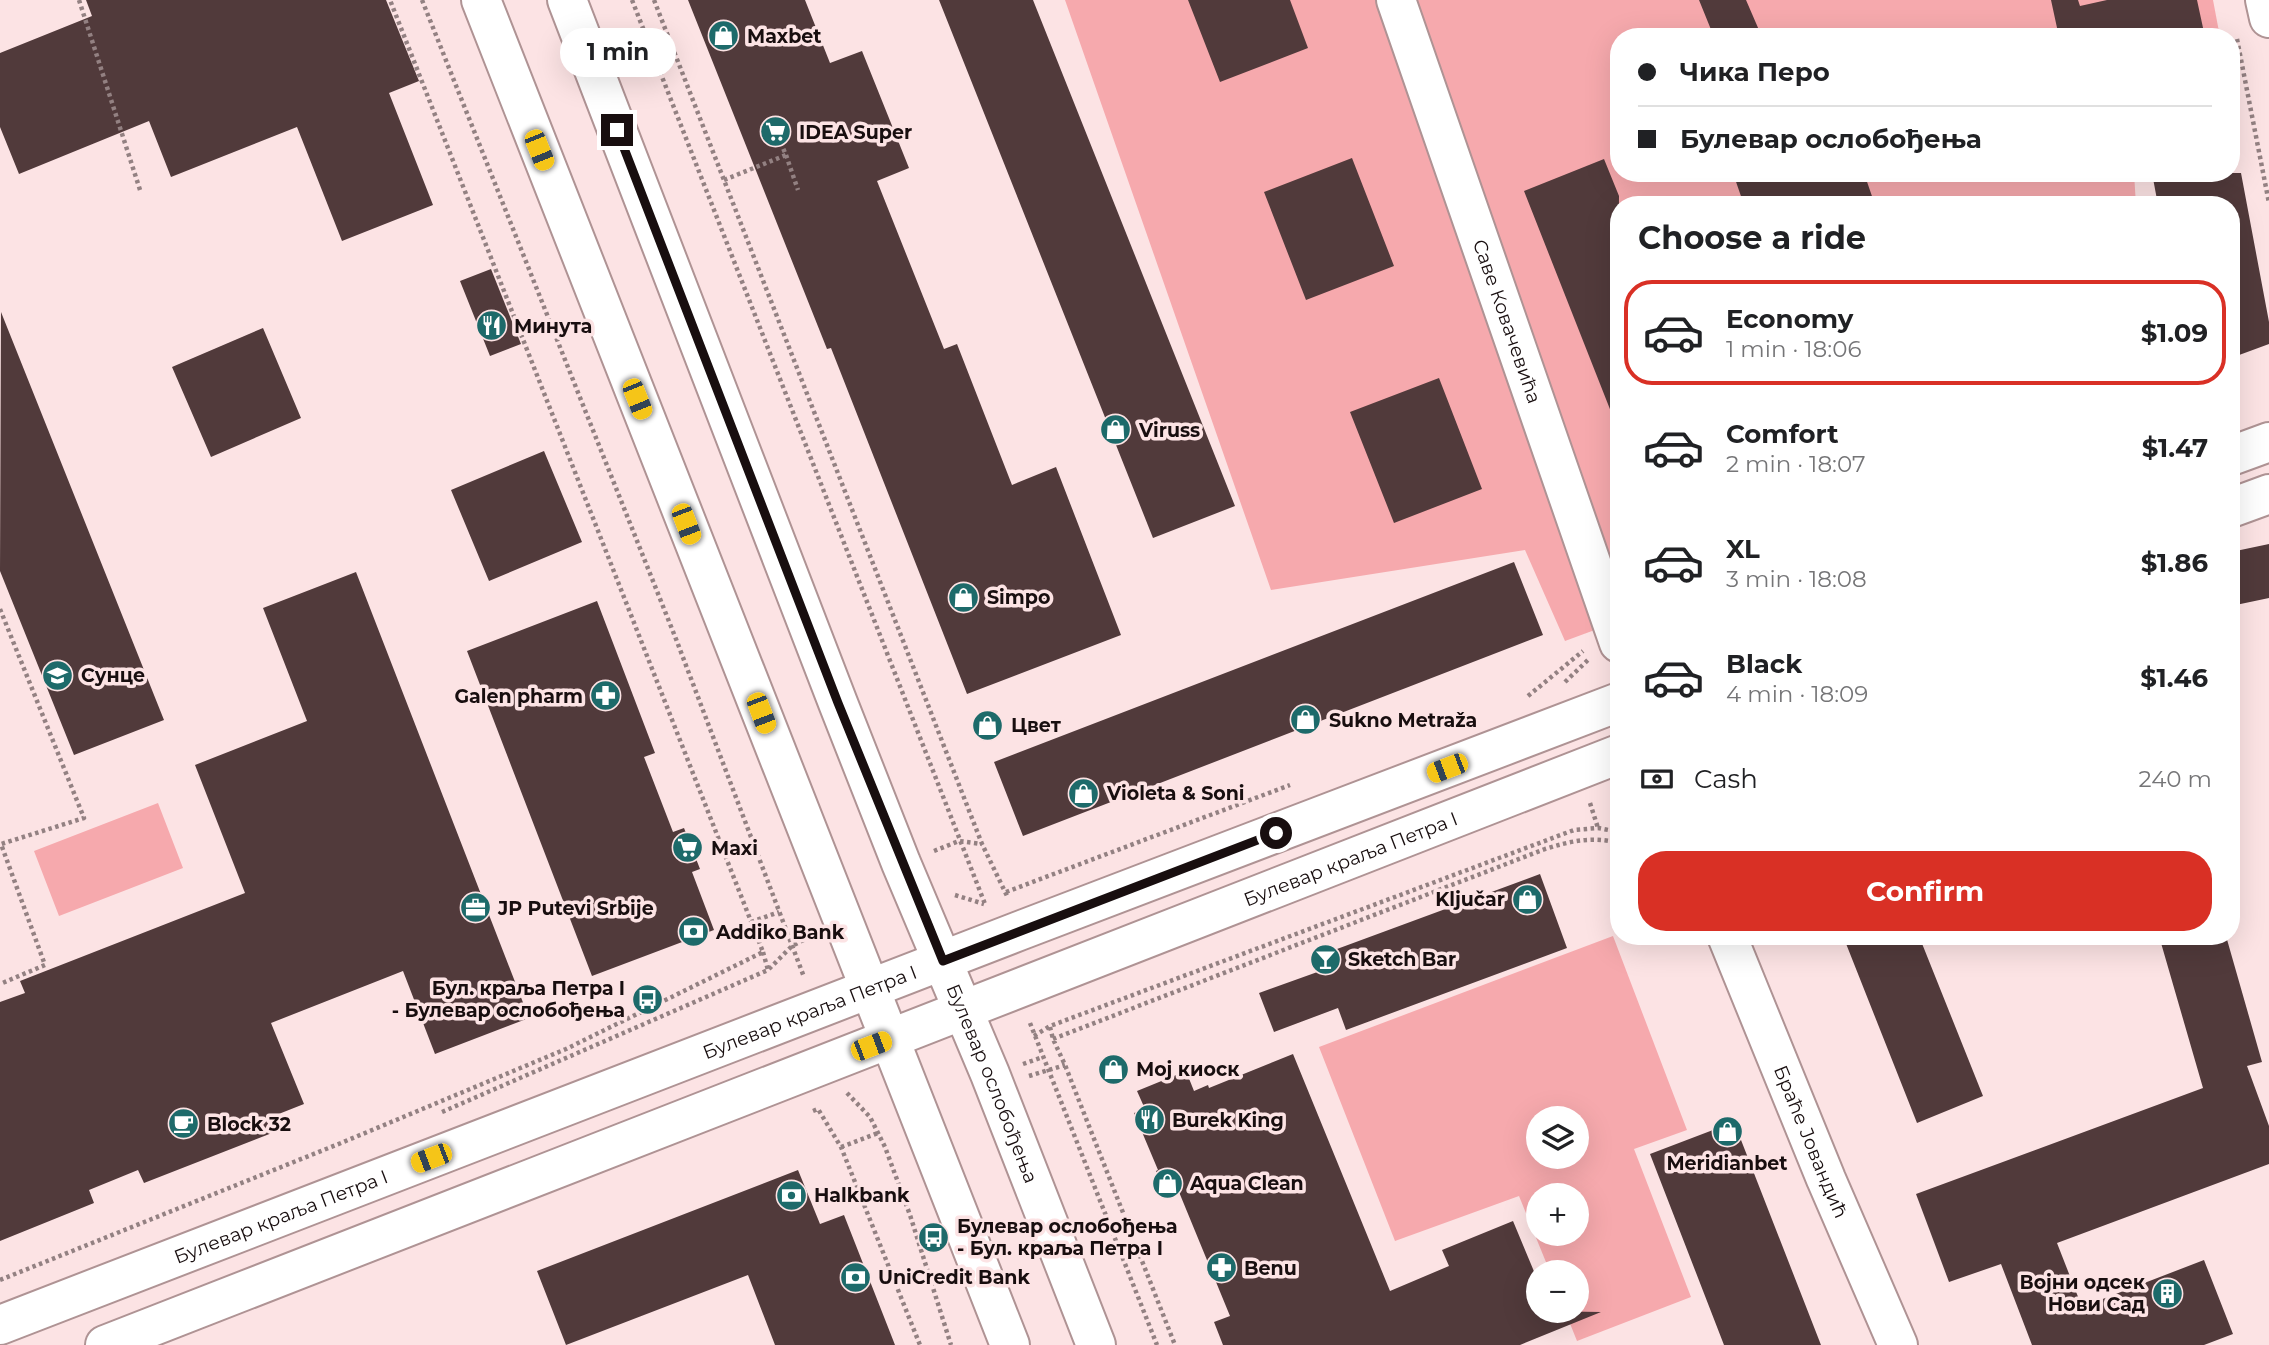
<!DOCTYPE html>
<meta charset="utf-8">
<style>
body{margin:0;font-family:Montserrat,sans-serif;background:#f2f2f2;color:#202124;height:100vh;display:flex;flex-direction:column;font-size:26px;white-space:nowrap}
*{box-sizing:border-box;margin:0}
p{font-size:23px;color:#757577}
.icon{flex:none;width:38px;height:38px;fill:none;stroke:currentColor;stroke-width:2;stroke-linecap:round;stroke-linejoin:round}
.map{position:relative;flex:1;overflow:hidden}
.details{position:absolute;left:1610px;top:196px;width:630px;height:749px;display:flex;flex-direction:column;background:#fff;border-radius:28px;box-shadow:0 7px 28px #0002}
.details>*{flex:none}
.top-card{position:absolute;left:1610px;top:28px;width:630px;height:154px;border-radius:28px;box-shadow:0 7px 28px #0002;display:grid;align-content:center;height:154px;padding:0 28px;background:#fff}
.buttons{position:absolute;left:1526px;top:1106px;display:grid;gap:14px}
.buttons a{display:grid;place-items:center;width:63px;height:63px;border-radius:50%;background:#fff;box-shadow:0 7px 28px #0002;font-size:35px}
.end{position:absolute;width:32px;height:32px;margin:-16px;border:9px solid #180e0f;background:#fff;box-shadow:0 0 0 4px #fff}
.from{border-radius:50%}
.bubble{position:absolute;height:49px;border-radius:24px;background:#fff;box-shadow:0 7px 28px #0002;font-size:23px;font-weight:700;line-height:49px;text-align:center}
.car{position:absolute;width:21px;height:42px;margin:-21px -10px;border-radius:9px;box-shadow:0 0 5px 2px #0007;background:linear-gradient(#f5c518 24%,#345 0 40%,#f5c518 0 76%,#345 0 86%,#f5c518 0)}
.top-card b{display:flex;align-items:center;gap:24px;height:66px;font-size:26px}
.top-card b+b{border-top:2px solid #e0e0e0}
.top-card i{width:18px;height:18px;background:#202124}
ul{padding:0;list-style:none}
li{display:flex;align-items:center;gap:21px;height:105px;margin:0 14px 10px;padding:0 14px;border:4px solid transparent;border-radius:28px}
li div{flex:1}
li b{display:block;font-size:26px}
li em{font-style:normal;font-weight:700}
li.selected{border-color:#d93025}
li>.icon{width:63px;height:63px;stroke-width:1.5}
h2{padding:0 28px;font-size:32px;line-height:84px}
.pay{display:flex;align-items:center;gap:18px;height:77px;padding:0 28px;font-size:26px}
.pay p{margin-inline-start:auto}
.primary-button{display:flex;gap:14px;margin-top:auto;padding:14px 28px}
.primary-button a{flex:1;height:80px;border-radius:28px;background:#d93025;color:#fff;font-size:28px;font-weight:700;line-height:80px;text-align:center}
.map>svg:first-child{display:block}
</style>
<div class="map">
<svg width="2269" height="1345" viewBox="0 0 2269 1345">
<rect width="100%" height="100%" fill="#fce3e4"/>
<path fill="#f6a9ad" fill-rule="evenodd" d="M1065,0H2213L2220,37H1619V173H2134L2136,205H1619V621L1565,641L1525,550L1271,590Z
M158,803L183,868L59,916L34,851Z
M1613,936L1687,1130L1634,1149L1691,1297L1577,1341L1565,1311H1577V1272H1550L1519,1196L1395,1241L1319,1047ZM1538,1118H1577V1157H1538ZM1538,1195H1577V1234H1538Z"/>
<path fill="#513a3b" d="M86,0H386L419,81L389,93L433,205L342,241L297,127L171,177L149,121L19,174L0,127V53L92,16Z
M688,0H805L830,63L862,51L909,168L877,181L944,349L957,344L1012,485L1056,467L1121,635L967,694L831,348L827,349Z
M939,0H1033L1235,506L1153,538Z
M1188,0H1290L1308,48L1220,82Z
M1699,0H1746L1762,37H1714Z
M2051,0H2078L2080,6L2107,0H2197L2205,37H2059Z
M1352,158L1394,266L1306,300L1264,192Z
M1604,159L1619,196L1617,427L1524,191Z
M1733,173H1864L1875,205H1744Z
M2152,173H2241L2269,322V344L2231,358V205H2158Z
M491,269L521,344L490,356L460,281Z
M1,312L164,720L74,755L0,571Z
M263,328L301,418L211,457L172,367Z
M1439,378L1482,489L1394,523L1350,412Z
M544,451L582,542L489,581L451,490Z
M2269,544V598L2231,606V552Z
M1514,562L1543,635L1023,836L994,762Z
M356,572L529,1018L435,1054L403,971L271,1023L304,1104L266,1119L272,1133L144,1183L138,1170L89,1190L94,1203L0,1241V1002L25,993L20,981L245,893L195,765L307,721L263,608Z
M597,601L655,753L644,757L673,832L684,828L700,869L692,872L714,930L592,976L467,651Z
M1540,874L1567,948L1346,1030L1338,1008L1274,1032L1259,993L1323,970L1318,956Z
M1843,936H1919L1983,1096L1917,1123Z
M2159,936H2226L2262,1062L2247,1066L2269,1126V1164L2057,1243L2082,1307L2204,1260L2233,1334L2204,1345H2032L2001,1264L1949,1282L1916,1194L2203,1088Z
M1293,1054L1390,1291L1449,1266L1442,1250L1513,1221L1538,1281V1311L1601,1312L1520,1345H1223L1214,1322L1230,1316L1179,1192L1167,1197L1156,1171L1158,1170L1134,1113L1145,1109L1137,1091L1186,1071L1194,1091L1208,1085L1209,1088Z
M1734,1122L1821,1345H1724L1650,1154Z
M798,1170L820,1224L844,1215L895,1345H775L748,1275L566,1345L537,1271Z"/>
<g fill="none" stroke-linecap="round" stroke-linejoin="round">
<defs>
<g id="minor">
<path id="s1" d="M1396,0L1619,643"/>
<path d="M2265,0L2269,18"/>
<path d="M2231,456L2269,442"/>
<path d="M2231,508L2269,494"/>
<path id="s2" d="M1727,936L1826,1179L1898,1345"/>
<path id="s3" d="M0,1325L1019,931L1619,702"/>
<path id="s4" d="M105,1345L1619,754"/>
</g>
<g id="major">
<path d="M481,0L1010,1345"/>
<path id="s5" d="M567,0L838,703L901,863L990,1074L1096,1345"/>
</g>
</defs>
<use href="#minor" stroke="#af9394" stroke-width="42"/>
<use href="#major" stroke="#af9394" stroke-width="42"/>
<path stroke="#938182" stroke-width="4.5" stroke-dasharray="3.5 3.5" stroke-linecap="butt" d="M79,0L141,193
M422,0L676,639L804,977
M632,0L985,904
M654,0L982,844L1008,898
M2237,39L2269,203
M786,155L798,190
M724,180L786,155L779,139
M0,609L84,818L1,844L45,965L0,984
M1565,682L1589,659
M1528,696L1583,651
M1590,803L1598,828
M934,851L959,841L982,844
M1006,892L1290,785
M955,895L984,904
M751,922L779,912
M763,952L768,970
M1030,1023L1157,1345
M1050,1027L1053,1039L1065,1065L1175,1345
M1034,1036L1050,1026L1574,830L1598,828L1619,832
M1053,1039L1545,849C1571,841 1592,836 1619,843
M1023,1064L1043,1057
M1029,1076L1065,1065
M847,1093L870,1117L885,1147L910,1215L951,1345
M813,1111L818,1109L841,1147L920,1345
M442,1112L768,970L792,946L811,936
M841,1147L878,1133
M0,1280L341,1143L566,1049L763,952L390,0"/>
<use href="#minor" stroke="#fff" stroke-width="38"/>
<use href="#major" stroke="#fff" stroke-width="38"/>
</g>
<g fill="none" stroke-linecap="round" stroke-linejoin="round">
<path stroke="#180e0f" stroke-width="9" d="M617,130L838,703L943,961L1276,833"/>
</g>
<defs>
<symbol id="shop-disc" viewBox="-11 -11 22 22"><circle r="9.5" fill="#1d6a6a" stroke="#fce3e4"/><path d="M-5-2.5h2.3a2.7 3.5 0 0 1 5.4 0H5L5.5 6h-11ZM-1.5-2.5h3a1.5 2.3 0 0 0-3 0Z" fill="#fff"/></symbol>
<symbol id="supermarket-disc" viewBox="-11 -11 22 22"><circle r="9.5" fill="#1d6a6a" stroke="#fce3e4"/><path d="M-6-5.5h2.5l.6 2H6L4.5 2H-2.5L-4.4-4H-6ZM-1.5 3.2a1.3 1.3 0 1 0 .1 0ZM3 3.2a1.3 1.3 0 1 0 .1 0Z" fill="#fff"/></symbol>
<symbol id="restaurant-disc" viewBox="-11 -11 22 22"><circle r="9.5" fill="#1d6a6a" stroke="#fce3e4"/><path d="M-5-6h1v4h1v-4h1v4h1v-4h1v5L-1.5 .5V6h-2V.5L-5-1ZM5-6V6H3V1.5H1.5Q1.5-4 5-6Z" fill="#fff"/></symbol>
<symbol id="school-disc" viewBox="-11 -11 22 22"><circle r="9.5" fill="#1d6a6a" stroke="#fce3e4"/><path d="M0-5L7-2L0 1L-7-2ZM-4 1L0 2.5L4 1V4Q0 6-4 4Z" fill="#fff"/></symbol>
<symbol id="pharmacy-disc" viewBox="-11 -11 22 22"><circle r="9.5" fill="#1d6a6a" stroke="#fce3e4"/><path d="M-2-6h4v4h4v4h-4v4h-4v-4h-4v-4h4Z" fill="#fff"/></symbol>
<symbol id="office-disc" viewBox="-11 -11 22 22"><circle r="9.5" fill="#1d6a6a" stroke="#fce3e4"/><path d="M-6-3h4V-5.5h4V-3h4V5H-6ZM-1-4.5V-3h2v-1.5ZM-6 0V1H6V0Z" fill="#fff"/></symbol>
<symbol id="bank-disc" viewBox="-11 -11 22 22"><circle r="9.5" fill="#1d6a6a" stroke="#fce3e4"/><path d="M-6-4H6V4H-6ZM0-2.3a2.3 2.3 0 1 0 0 4.6a2.3 2.3 0 1 0 0-4.6Z" fill="#fff"/></symbol>
<symbol id="bar-disc" viewBox="-11 -11 22 22"><circle r="9.5" fill="#1d6a6a" stroke="#fce3e4"/><path d="M-6-5H6L.8 .8V4.5H3.5V6h-7V4.5H-.8V.8Z" fill="#fff"/></symbol>
<symbol id="bus-disc" viewBox="-11 -11 22 22"><circle r="9.5" fill="#1d6a6a" stroke="#fce3e4"/><path d="M-5-6H5V4H4V6H2V4H-2V6H-4V4H-5ZM-3.5-4V0h7V-4ZM-3.5 1.2v1.5H-2V1.2ZM2 1.2v1.5H3.5V1.2Z" fill="#fff"/></symbol>
<symbol id="cafe-disc" viewBox="-11 -11 22 22"><circle r="9.5" fill="#1d6a6a" stroke="#fce3e4"/><path d="M-5.5-4.5H6V0H3Q3 3.5 0 3.5H-2.5Q-5.5 3.5-5.5 0ZM3-3.2v2h1.7v-2ZM-6 4.5H4V6H-6Z" fill="#fff"/></symbol>
<symbol id="building-disc" viewBox="-11 -11 22 22"><circle r="9.5" fill="#1d6a6a" stroke="#fce3e4"/><path d="M-4-6H4V6H1V3H-1V6H-4ZM-2.5-4.3h1.7v1.8h-1.7ZM.8-4.3h1.7v1.8H.8ZM-2.5-1h1.7V.8h-1.7ZM.8-1h1.7V.8H.8Z" fill="#fff"/></symbol>
</defs>
<g fill-rule="evenodd">
<use href="#shop-disc" x="706" y="18" width="35" height="35"/>
<use href="#supermarket-disc" x="758" y="114" width="35" height="35"/>
<use href="#restaurant-disc" x="474" y="308" width="35" height="35"/>
<use href="#shop-disc" x="1098" y="412" width="35" height="35"/>
<use href="#shop-disc" x="946" y="580" width="35" height="35"/>
<use href="#school-disc" x="40" y="658" width="35" height="35"/>
<use href="#pharmacy-disc" x="588" y="678" width="35" height="35"/>
<use href="#shop-disc" x="1288" y="702" width="35" height="35"/>
<use href="#shop-disc" x="970" y="708" width="35" height="35"/>
<use href="#shop-disc" x="1066" y="776" width="35" height="35"/>
<use href="#supermarket-disc" x="670" y="830" width="35" height="35"/>
<use href="#shop-disc" x="1510" y="882" width="35" height="35"/>
<use href="#office-disc" x="458" y="890" width="35" height="35"/>
<use href="#bank-disc" x="676" y="914" width="35" height="35"/>
<use href="#bar-disc" x="1308" y="942" width="35" height="35"/>
<use href="#bus-disc" x="630" y="982" width="35" height="35"/>
<use href="#shop-disc" x="1096" y="1052" width="35" height="35"/>
<use href="#restaurant-disc" x="1132" y="1102" width="35" height="35"/>
<use href="#cafe-disc" x="166" y="1106" width="35" height="35"/>
<use href="#shop-disc" x="1710" y="1114" width="35" height="35"/>
<use href="#shop-disc" x="1150" y="1166" width="35" height="35"/>
<use href="#bank-disc" x="774" y="1178" width="35" height="35"/>
<use href="#bus-disc" x="916" y="1220" width="35" height="35"/>
<use href="#pharmacy-disc" x="1204" y="1250" width="35" height="35"/>
<use href="#bank-disc" x="838" y="1260" width="35" height="35"/>
<use href="#building-disc" x="2150" y="1276" width="35" height="35"/>
</g>
<g text-anchor="middle" dominant-baseline="central" stroke-width="7" stroke-linejoin="round" paint-order="stroke">
<g font-size="19" font-weight="bold" fill="#180e0f" stroke="#fce3e4" text-anchor="start">
<text x="747" y="36">Maxbet</text>
<text x="799" y="132">IDEA Super</text>
<text x="514" y="326">Минута</text>
<text x="1139" y="430">Viruss</text>
<text x="987" y="597">Simpo</text>
<text x="81" y="675">Сунце</text>
<text x="583" y="696" text-anchor="end">Galen pharm</text>
<text x="1329" y="720">Sukno Metraža</text>
<text x="1011" y="725">Цвет</text>
<text x="1107" y="793">Violeta &amp; Soni</text>
<text x="711" y="848">Maxi</text>
<text x="1505" y="899" text-anchor="end">Ključar</text>
<text x="498" y="908">JP Putevi Srbije</text>
<text x="716" y="932">Addiko Bank</text>
<text x="1348" y="959">Sketch Bar</text>
<text x="625" y="988" text-anchor="end">Бул. краља Петра I<tspan x="625" dy="22">- Булевар ослобођења</tspan></text>
<text x="1136" y="1069">Мој киоск</text>
<text x="1172" y="1120">Burek King</text>
<text x="207" y="1124">Block 32</text>
<text x="1727" y="1163" text-anchor="middle">Meridianbet</text>
<text x="1190" y="1183">Aqua Clean</text>
<text x="814" y="1195">Halkbank</text>
<text x="957" y="1226">Булевар ослобођења<tspan x="957" dy="22">- Бул. краља Петра I</tspan></text>
<text x="1244" y="1268">Benu</text>
<text x="878" y="1277">UniCredit Bank</text>
<text x="2145" y="1282" text-anchor="end">Војни одсек<tspan x="2145" dy="22">Нови Сад</tspan></text>
</g>
<g font-size="19" fill="#180e0f" stroke="#fce3e4">
<text stroke="none"><textPath href="#s1" startOffset="340">Саве Ковачевића</textPath></text>
<text stroke="none"><textPath href="#s4" startOffset="1337">Булевар краља Петра I</textPath></text>
<text stroke="none"><textPath href="#s3" startOffset="868">Булевар краља Петра I</textPath></text>
<text stroke="none"><textPath href="#s5" startOffset="1164">Булевар ослобођења</textPath></text>
<text stroke="none"><textPath href="#s2" startOffset="222">Браће Јовандић</textPath></text>
<text stroke="none"><textPath href="#s3" startOffset="301">Булевар краља Петра I</textPath></text>
</g>
</g>
</svg>
<div class="buttons">
<a><svg class="icon" aria-label="layers" viewBox="0 0 24 24"><path d="M12 4l9 5-9 5-9-5zM3 14l9 5 9-5"/></svg></a>
<a>+</a>
<a>−</a>
</div>
<i class="end from" style="left:1276px;top:833px"></i>
<i class="end" style="left:617px;top:130px"></i>
<div class="bubble" style="left:560px;top:28px;width:116px">1 min</div>
<i class="car" style="left:539px;top:150px;rotate:158deg"></i>
<i class="car" style="left:637px;top:399px;rotate:158deg"></i>
<i class="car" style="left:686px;top:524px;rotate:159deg"></i>
<i class="car" style="left:761px;top:713px;rotate:159deg"></i>
<i class="car" style="left:1447px;top:768px;rotate:249deg"></i>
<i class="car" style="left:871px;top:1046px;rotate:69deg"></i>
<i class="car" style="left:431px;top:1158px;rotate:249deg"></i>
<div class="top-card">
<b><i class="from"></i>Чика Перо</b>
<b><i></i>Булевар ослобођења</b>
</div>
<section class="details">
<h2>Choose a ride</h2>
<ul>
<li class="selected"><svg class="icon" aria-label="car" viewBox="0 0 24 24"><path d="M5 17H2v-5l4-1 3-4h7l3 4 3 1v5h-3M9 17h6M6 11h13"/><circle cx="7" cy="17" r="2"/><circle cx="17" cy="17" r="2"/></svg><div><b>Economy</b><p>1 min · 18:06</p></div><em>$1.09</em></li>
<li><svg class="icon" aria-label="car" viewBox="0 0 24 24"><path d="M5 17H2v-5l4-1 3-4h7l3 4 3 1v5h-3M9 17h6M6 11h13"/><circle cx="7" cy="17" r="2"/><circle cx="17" cy="17" r="2"/></svg><div><b>Comfort</b><p>2 min · 18:07</p></div><em>$1.47</em></li>
<li><svg class="icon" aria-label="car" viewBox="0 0 24 24"><path d="M5 17H2v-5l4-1 3-4h7l3 4 3 1v5h-3M9 17h6M6 11h13"/><circle cx="7" cy="17" r="2"/><circle cx="17" cy="17" r="2"/></svg><div><b>XL</b><p>3 min · 18:08</p></div><em>$1.86</em></li>
<li><svg class="icon" aria-label="car" viewBox="0 0 24 24"><path d="M5 17H2v-5l4-1 3-4h7l3 4 3 1v5h-3M9 17h6M6 11h13"/><circle cx="7" cy="17" r="2"/><circle cx="17" cy="17" r="2"/></svg><div><b>Black</b><p>4 min · 18:09</p></div><em>$1.46</em></li>
</ul>
<div class="pay"><svg class="icon" aria-label="cash" viewBox="0 0 24 24"><path d="M3 7h18v10H3z"/><circle cx="12" cy="12" r="2"/></svg>Cash<p>240 m</p></div>
<div class="primary-button"><a>Confirm</a></div>
</section>
</div>
